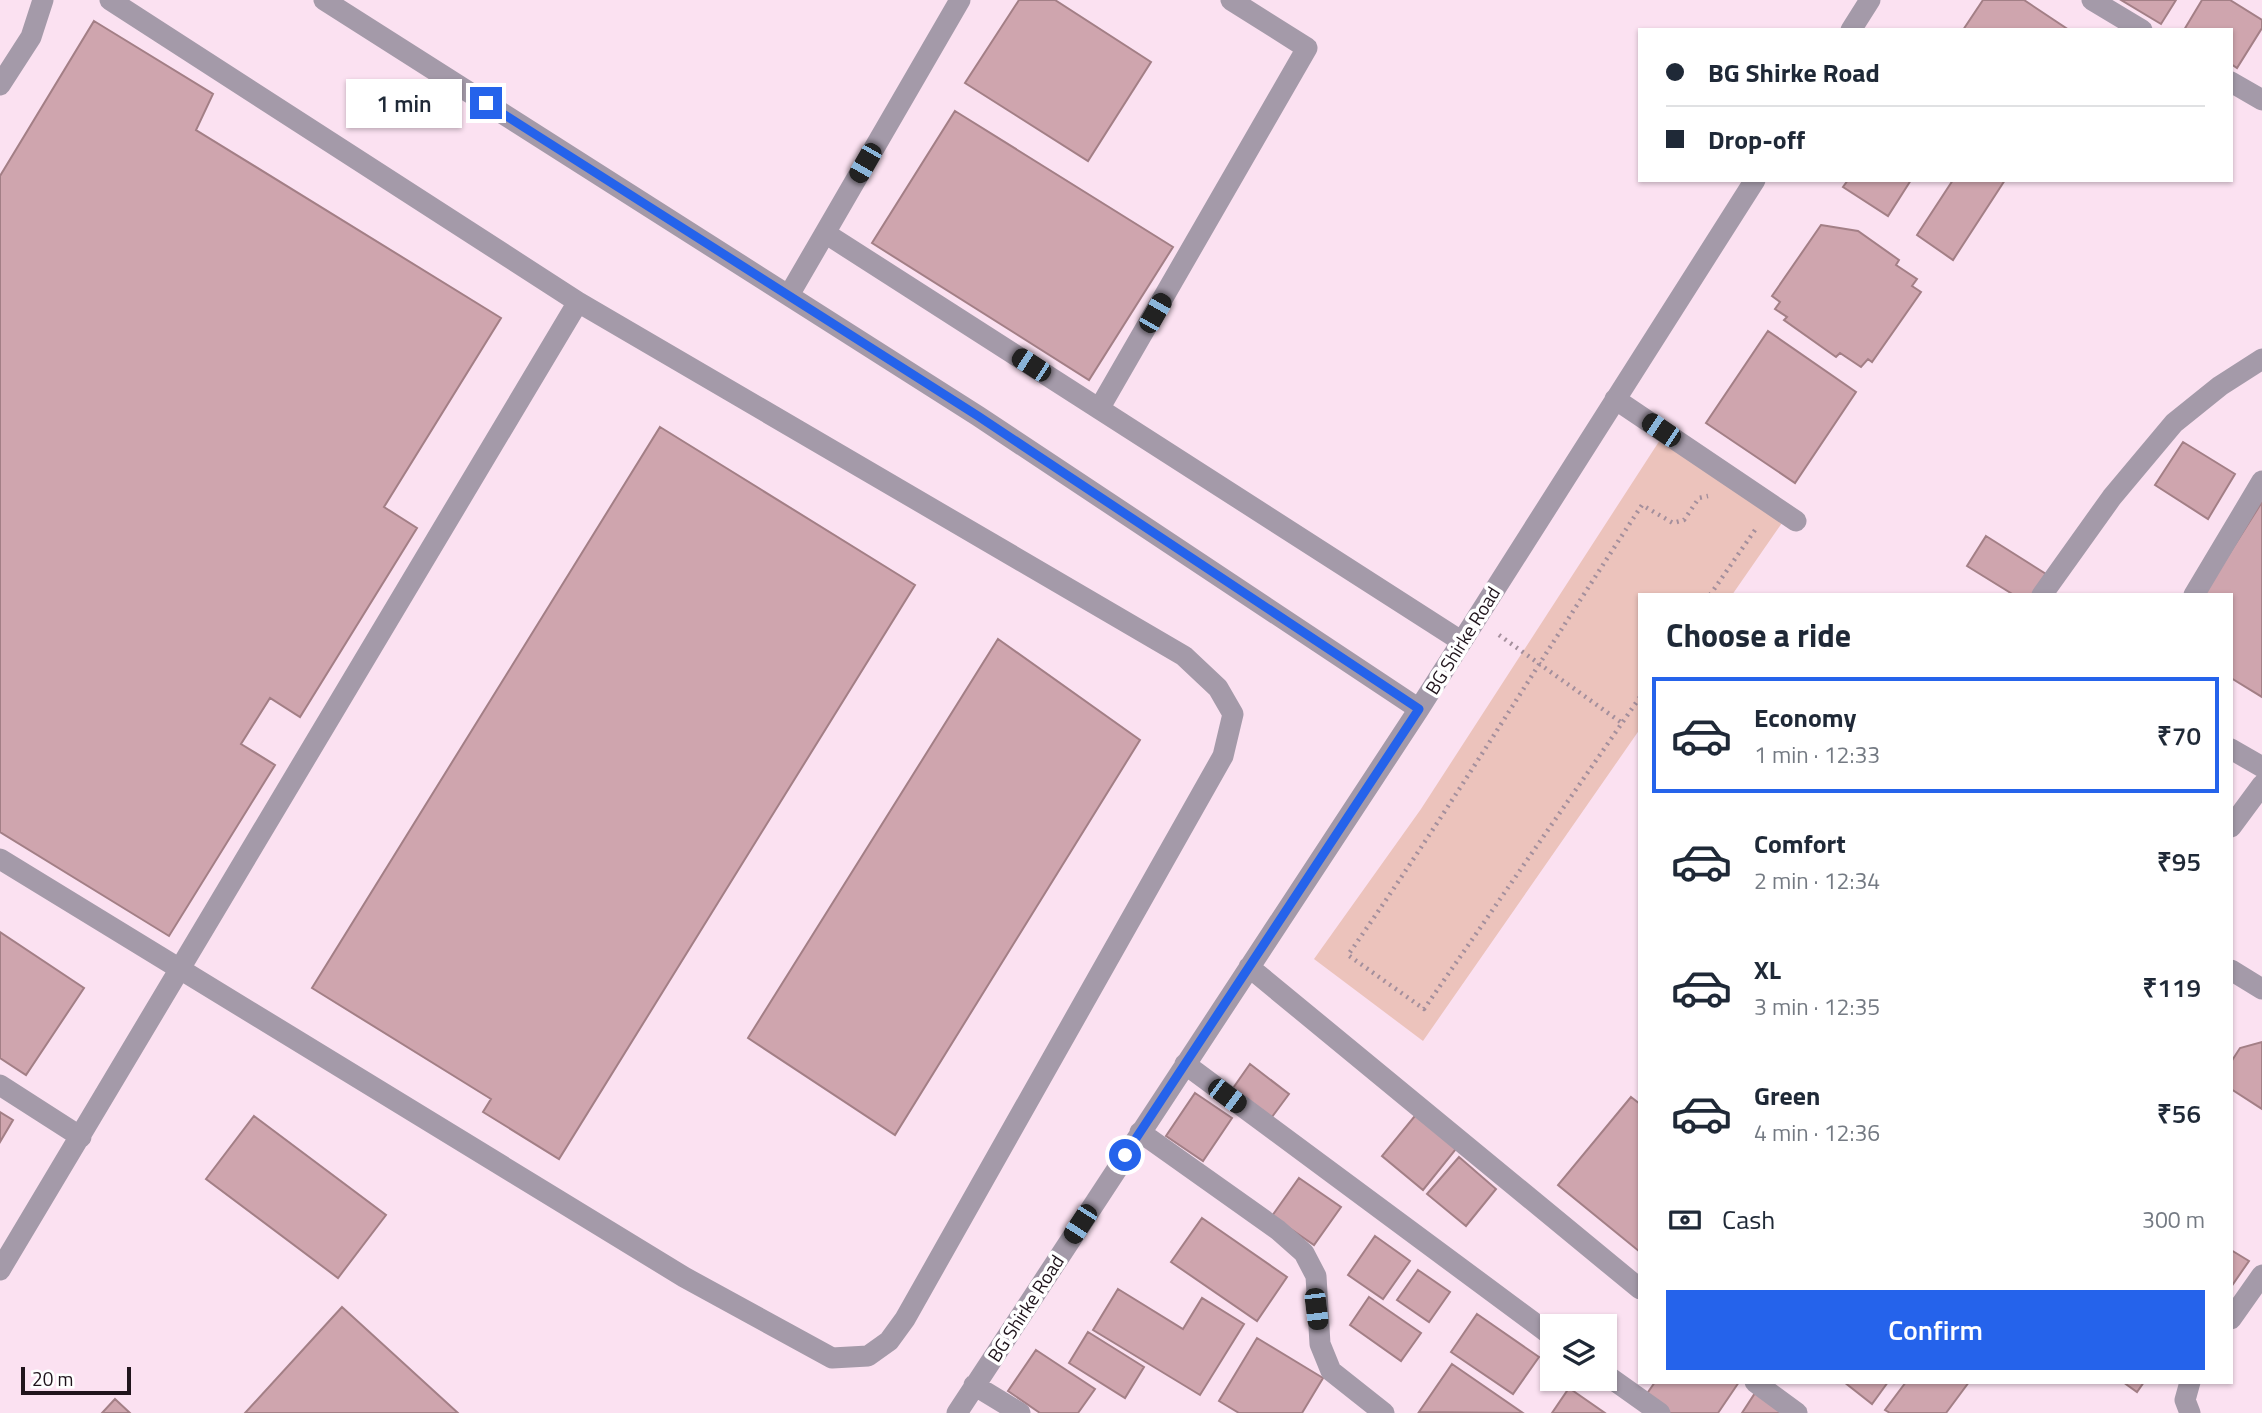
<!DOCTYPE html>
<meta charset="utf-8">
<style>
body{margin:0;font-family:"Titillium Web",sans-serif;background:#f2f2f3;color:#1f2937;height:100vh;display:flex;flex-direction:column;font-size:26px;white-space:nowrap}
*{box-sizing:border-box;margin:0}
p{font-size:23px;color:#747a83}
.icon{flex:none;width:38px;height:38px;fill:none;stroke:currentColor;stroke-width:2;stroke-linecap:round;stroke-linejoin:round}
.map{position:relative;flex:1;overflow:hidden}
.drawer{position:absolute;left:1638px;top:593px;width:595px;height:791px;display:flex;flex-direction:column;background:#fff;border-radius:0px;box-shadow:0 2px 5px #0004}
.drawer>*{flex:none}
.hud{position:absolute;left:1638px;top:28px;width:595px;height:154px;border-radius:0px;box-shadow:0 2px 5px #0004;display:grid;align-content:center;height:154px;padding:0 28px;background:#fff}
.tools{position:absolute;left:1540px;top:1314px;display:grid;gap:14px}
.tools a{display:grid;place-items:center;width:77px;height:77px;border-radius:0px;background:#fff;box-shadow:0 2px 5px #0004;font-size:35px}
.scale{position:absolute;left:21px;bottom:18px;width:110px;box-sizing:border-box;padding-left:7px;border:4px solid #20141c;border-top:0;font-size:19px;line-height:24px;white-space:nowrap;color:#20141c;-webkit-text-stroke:5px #fff;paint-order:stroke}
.end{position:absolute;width:32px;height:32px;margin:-16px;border:9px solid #2563eb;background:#fff;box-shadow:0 0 0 4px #fff}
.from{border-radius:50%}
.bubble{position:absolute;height:49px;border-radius:0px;background:#fff;box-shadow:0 2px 5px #0004;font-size:23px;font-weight:600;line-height:49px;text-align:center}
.car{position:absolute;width:21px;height:42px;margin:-21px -10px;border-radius:9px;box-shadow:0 0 5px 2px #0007;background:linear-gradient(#222 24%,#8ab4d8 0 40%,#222 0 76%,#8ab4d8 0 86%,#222 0)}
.hud b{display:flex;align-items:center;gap:24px;height:66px;font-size:26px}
.hud b+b{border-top:2px solid #e0e1e3}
.hud i{width:18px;height:18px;background:#1f2937}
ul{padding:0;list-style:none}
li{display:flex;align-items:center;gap:21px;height:116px;margin:0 14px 10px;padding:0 14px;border:4px solid transparent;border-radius:0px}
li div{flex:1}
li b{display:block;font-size:26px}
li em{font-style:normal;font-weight:600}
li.active{border-color:#2563eb}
li>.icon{width:63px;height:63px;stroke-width:1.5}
h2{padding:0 28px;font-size:32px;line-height:84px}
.pay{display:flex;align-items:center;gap:18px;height:77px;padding:0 28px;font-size:26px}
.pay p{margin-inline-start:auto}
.cta{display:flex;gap:14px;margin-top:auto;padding:14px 28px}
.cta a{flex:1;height:80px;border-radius:0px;background:#2563eb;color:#fff;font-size:28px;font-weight:600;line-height:80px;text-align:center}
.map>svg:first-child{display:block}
</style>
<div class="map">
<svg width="2262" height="1413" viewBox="0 0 2262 1413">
<rect width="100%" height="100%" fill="#fbe1f1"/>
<path fill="#ecc3bc" d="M1669,426L1793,507L1732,595H1640V729L1423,1041L1314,959L1421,809Z"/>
<path fill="#cfa5ae" stroke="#a37f86" stroke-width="2" d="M1019,0H1055L1151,62L1088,161L965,83Z
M1983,0H2024L2069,30H1963Z
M2121,0H2176L2161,24Z
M2202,0H2230L2262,20V28L2237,68L2231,64V30H2184Z
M94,21L213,94L196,130L501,318L384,507L417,528L300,717L270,698L241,744L275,765L169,936L0,832V176Z
M955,111L1173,247L1089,380L872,243Z
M1848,180H1911L1888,216L1843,187Z
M1953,180H2005L1953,260L1917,235Z
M1821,225L1858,231L1899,260L1896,265L1917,279L1912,286L1921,292L1872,362L1868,359L1861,367L1840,353L1836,357L1784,320L1787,317L1775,309L1780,302L1772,296Z
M1768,331L1856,392L1795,483L1706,423Z
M660,427L915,585L559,1159L483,1112L491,1099L312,988Z
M2183,442L2235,474L2208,519L2155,485Z
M2262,502V697L2231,678V595H2203Z
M1986,536L2046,574L2032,595H2014L1967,566Z
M998,639L1140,740L895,1135L748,1038Z
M0,932L84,988L26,1075L0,1058Z
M2262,1042V1109L2231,1089V1062L2240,1048Z
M1250,1064L1289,1094L1269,1121L1231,1091Z
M1195,1093L1232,1118L1203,1161L1166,1136Z
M1631,1097L1640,1104V1252L1558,1185Z
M1419,1111L1460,1144L1423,1190L1382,1156Z
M0,1112L13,1120L0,1142Z
M254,1116L386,1215L338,1278L206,1179Z
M1459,1157L1496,1189L1466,1226L1427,1194Z
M1299,1178L1341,1207L1314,1245L1272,1216Z
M1202,1218L1287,1277L1257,1321L1171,1262Z
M1375,1236L1410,1261L1383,1299L1348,1275Z
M2231,1250L2249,1261L2231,1287Z
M1418,1270L1450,1292L1429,1322L1397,1300Z
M1118,1289L1183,1329L1202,1298L1244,1324L1200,1395L1093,1330Z
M1369,1297L1421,1333L1401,1361L1350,1325Z
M342,1307L458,1413H245Z
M1477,1314L1539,1357L1513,1394L1451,1352Z
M1088,1332L1144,1367L1125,1398L1069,1363Z
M1257,1338L1323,1378L1302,1413H1239L1219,1401Z
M1036,1350L1095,1389L1078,1413H1040L1008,1391Z
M1452,1364L1523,1413L1419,1412Z
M1655,1382H1739L1718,1413H1665L1644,1398Z
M1844,1382H1888L1872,1404Z
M1906,1382H1969L1946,1413H1890L1885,1410Z
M2123,1382H2144L2137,1392Z
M1569,1388L1605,1413H1552Z
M1757,1390L1791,1413H1742Z
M115,1399L130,1413H102Z"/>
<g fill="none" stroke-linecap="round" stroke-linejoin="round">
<path stroke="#a48f9c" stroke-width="4.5" stroke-dasharray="2 5" stroke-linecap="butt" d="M1710,595L1755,530
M1499,635L1622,723
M1640,697L1424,1009L1348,955C1451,808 1543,655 1642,505L1673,523L1684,520L1699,498L1708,496"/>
<path stroke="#a49aa9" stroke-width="21" d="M110,0L578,302
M324,0L978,416L1419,709
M2092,0L2142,30
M1851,30L1870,0
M2231,82L2262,100
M0,85L31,37L43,0
M825,233L960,0
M789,295L825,233L1461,641
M1615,399L1796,521
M1099,409L1307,48L1231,0
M2042,595L2112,497L2174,423L2220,386L2262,359
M2194,595L2262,481
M2231,749L2262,767
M2231,827L2262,785
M0,859L684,1277L832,1358L868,1356L889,1341L905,1319L1223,756L1233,714L1218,688L1184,656L578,302L0,1270
M1249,967L1640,1289
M2231,970L2262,989
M1185,1064L1552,1336
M0,1085L81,1137
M1140,1132L1278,1230L1304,1253L1316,1276L1320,1344L1331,1371L1384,1413
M2231,1319L2262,1275
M1605,1374L1660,1413
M1755,1382L1797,1413
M2190,1382L2185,1400L2190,1413
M974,1385L1020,1413
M957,1413L1419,709L1755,180"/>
</g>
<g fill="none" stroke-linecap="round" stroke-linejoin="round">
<path stroke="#2563eb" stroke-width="9" d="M486,103L978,416L1419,709L1125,1155"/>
</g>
<g text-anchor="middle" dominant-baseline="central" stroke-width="7" stroke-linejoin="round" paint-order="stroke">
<g font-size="19" fill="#20141c" stroke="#fff">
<text transform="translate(1462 640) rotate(-58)">BG Shirke Road</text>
<text transform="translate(1025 1308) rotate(-57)">BG Shirke Road</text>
</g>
</g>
</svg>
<div class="tools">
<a><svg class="icon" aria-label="layers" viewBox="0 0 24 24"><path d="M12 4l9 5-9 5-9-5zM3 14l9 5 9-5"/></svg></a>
</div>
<div class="scale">20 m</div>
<i class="end from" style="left:1125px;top:1155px"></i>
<i class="end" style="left:486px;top:103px"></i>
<div class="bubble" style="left:346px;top:79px;width:116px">1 min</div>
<i class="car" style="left:865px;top:163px;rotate:210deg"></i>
<i class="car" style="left:1155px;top:313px;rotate:30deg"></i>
<i class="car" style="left:1031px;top:365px;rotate:303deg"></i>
<i class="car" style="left:1661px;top:430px;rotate:304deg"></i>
<i class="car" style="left:1227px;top:1096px;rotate:127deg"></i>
<i class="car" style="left:1080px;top:1224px;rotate:213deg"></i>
<i class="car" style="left:1316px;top:1309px;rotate:173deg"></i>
<div class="hud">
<b><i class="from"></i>BG Shirke Road</b>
<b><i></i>Drop-off</b>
</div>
<section class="drawer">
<h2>Choose a ride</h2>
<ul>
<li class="active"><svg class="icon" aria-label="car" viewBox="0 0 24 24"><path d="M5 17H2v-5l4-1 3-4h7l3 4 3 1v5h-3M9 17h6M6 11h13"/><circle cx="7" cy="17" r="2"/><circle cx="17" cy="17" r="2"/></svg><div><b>Economy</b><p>1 min · 12:33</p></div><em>₹70</em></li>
<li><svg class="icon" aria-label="car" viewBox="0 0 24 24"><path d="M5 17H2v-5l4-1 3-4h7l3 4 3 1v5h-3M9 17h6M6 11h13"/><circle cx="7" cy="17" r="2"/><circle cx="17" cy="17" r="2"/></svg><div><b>Comfort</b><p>2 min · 12:34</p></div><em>₹95</em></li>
<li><svg class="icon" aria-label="car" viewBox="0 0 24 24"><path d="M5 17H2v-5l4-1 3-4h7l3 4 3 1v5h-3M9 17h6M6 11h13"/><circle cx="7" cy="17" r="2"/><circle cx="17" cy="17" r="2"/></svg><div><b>XL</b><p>3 min · 12:35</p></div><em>₹119</em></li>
<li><svg class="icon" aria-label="car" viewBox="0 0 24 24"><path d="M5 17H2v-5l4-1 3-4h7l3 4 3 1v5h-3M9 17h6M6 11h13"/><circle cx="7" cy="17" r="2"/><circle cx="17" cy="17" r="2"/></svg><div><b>Green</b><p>4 min · 12:36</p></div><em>₹56</em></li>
</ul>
<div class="pay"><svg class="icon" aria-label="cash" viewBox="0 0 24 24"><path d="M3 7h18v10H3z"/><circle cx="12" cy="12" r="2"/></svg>Cash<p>300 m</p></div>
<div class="cta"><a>Confirm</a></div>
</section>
</div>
